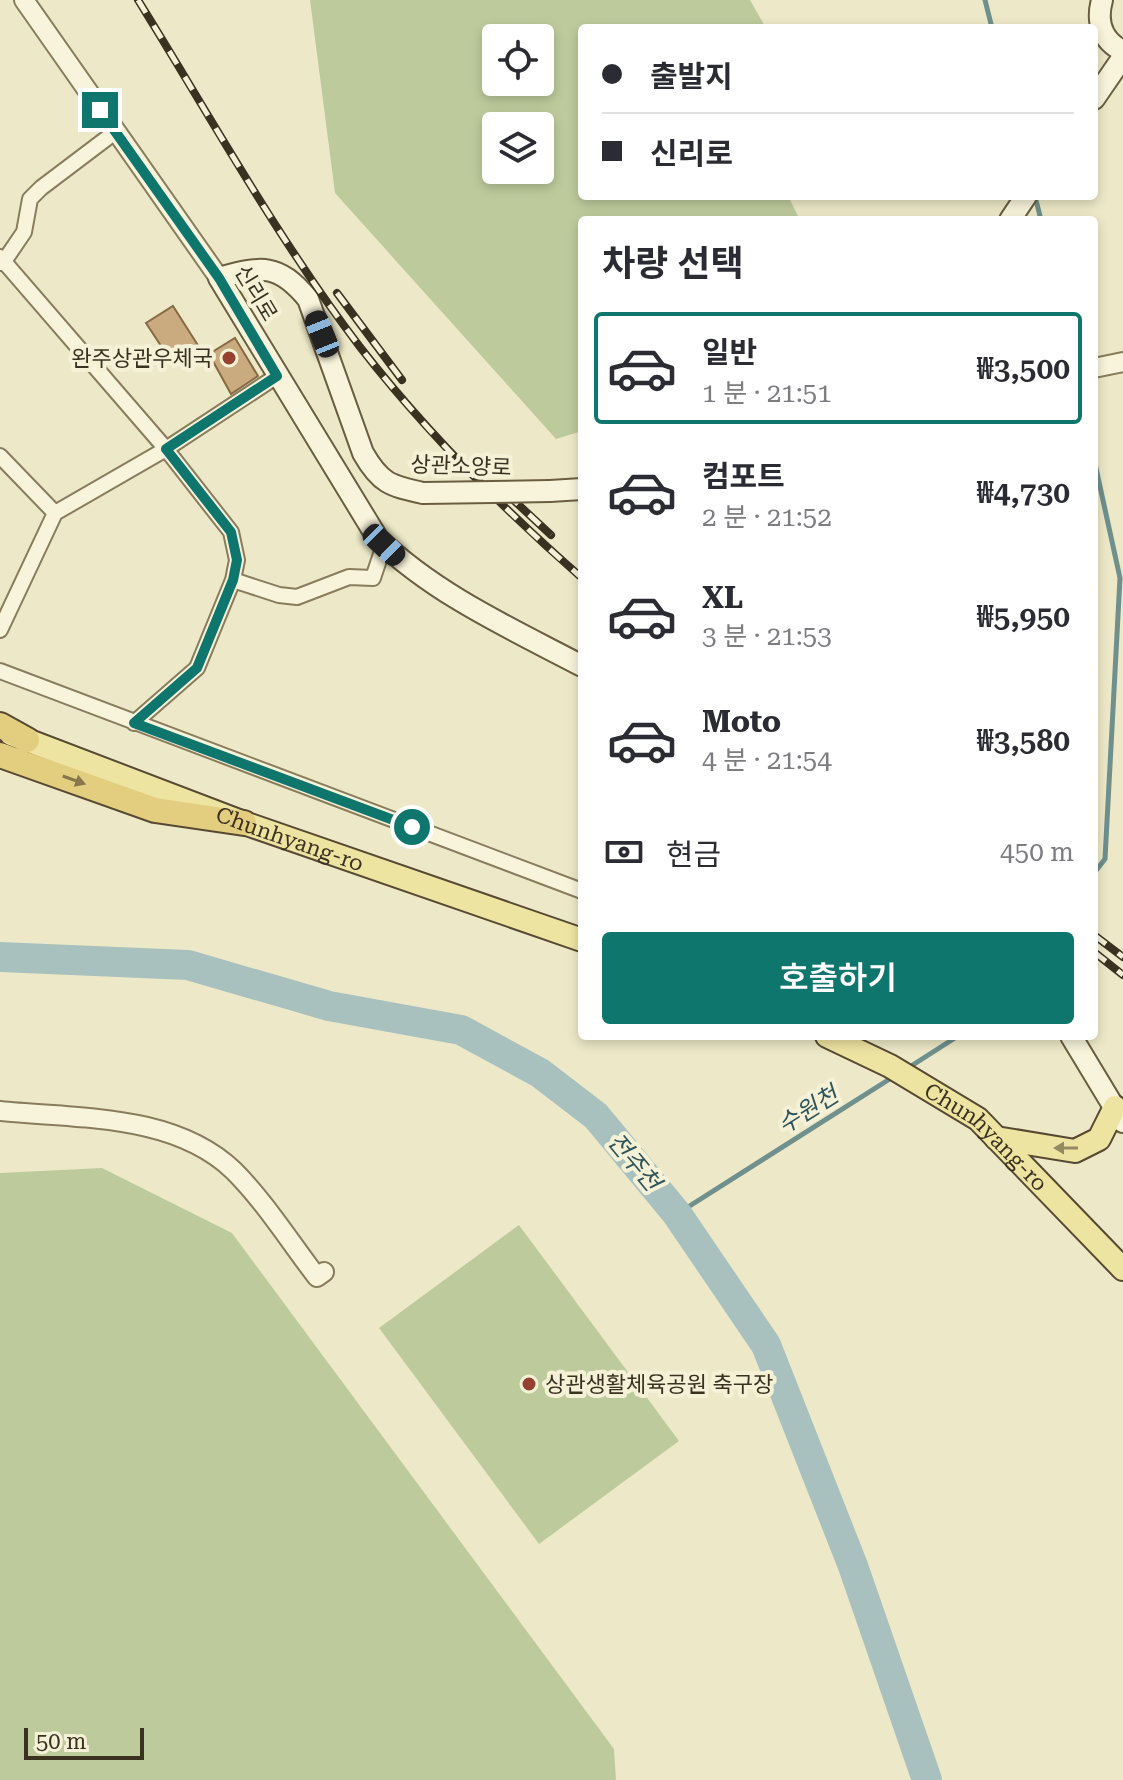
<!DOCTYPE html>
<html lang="ko">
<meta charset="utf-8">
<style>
body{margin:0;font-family:"Roboto Serif","Noto Sans KR",serif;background:#f2f2f3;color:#2b2b33;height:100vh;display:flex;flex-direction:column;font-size:30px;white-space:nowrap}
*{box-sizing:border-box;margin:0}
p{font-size:26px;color:#7c7c81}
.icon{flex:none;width:44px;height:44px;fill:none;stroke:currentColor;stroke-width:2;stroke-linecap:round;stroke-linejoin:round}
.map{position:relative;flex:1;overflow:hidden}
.drawer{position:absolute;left:578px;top:216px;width:520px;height:824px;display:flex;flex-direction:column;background:#fff;border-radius:8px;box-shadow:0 4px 12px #0003}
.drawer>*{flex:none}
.guide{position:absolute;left:578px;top:24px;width:520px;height:176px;border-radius:8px;box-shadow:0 4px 12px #0003;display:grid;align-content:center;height:176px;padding:0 24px;background:#fff}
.controls{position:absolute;left:482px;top:24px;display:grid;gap:16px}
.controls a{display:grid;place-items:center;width:72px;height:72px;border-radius:8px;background:#fff;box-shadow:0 4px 12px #0003;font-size:40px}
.scale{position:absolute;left:24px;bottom:20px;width:120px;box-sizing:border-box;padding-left:8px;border:4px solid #3a3120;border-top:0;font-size:22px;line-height:28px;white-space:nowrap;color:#3a3120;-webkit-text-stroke:6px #f5f1d7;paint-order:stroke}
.end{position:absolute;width:36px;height:36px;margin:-18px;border:10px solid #0f766e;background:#fff;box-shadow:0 0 0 4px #fff}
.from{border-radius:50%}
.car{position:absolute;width:24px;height:48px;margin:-24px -12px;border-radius:10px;box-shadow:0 0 6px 2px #0007;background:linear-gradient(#222 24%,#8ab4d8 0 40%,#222 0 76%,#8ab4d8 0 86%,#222 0)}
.guide b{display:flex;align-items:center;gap:28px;height:76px;font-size:30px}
.guide b+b{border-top:2px solid #e1e1e2}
.guide i{width:20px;height:20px;background:#2b2b33}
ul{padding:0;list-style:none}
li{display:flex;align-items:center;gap:24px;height:112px;margin:0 16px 12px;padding:0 8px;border:4px solid transparent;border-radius:8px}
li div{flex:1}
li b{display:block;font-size:30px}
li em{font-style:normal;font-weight:600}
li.current{border-color:#0f766e}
li>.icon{width:72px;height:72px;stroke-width:1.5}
h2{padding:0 24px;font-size:36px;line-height:96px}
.pay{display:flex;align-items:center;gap:20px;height:88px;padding:0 24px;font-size:30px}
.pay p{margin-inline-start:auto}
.action{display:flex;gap:16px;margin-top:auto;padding:16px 24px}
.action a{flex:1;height:92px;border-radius:8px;background:#0f766e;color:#fff;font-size:32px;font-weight:600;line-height:92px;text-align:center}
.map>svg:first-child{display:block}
</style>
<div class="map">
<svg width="1123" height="1780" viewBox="0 0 1123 1780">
<rect width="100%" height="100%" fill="#ede9c8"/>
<path fill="#bdcb9c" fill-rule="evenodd" d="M310,0H750L766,28H582V196H788L800,220H582V431L556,439L335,193ZM496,38H540V82H496ZM496,126H540V170H496Z
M102,1168L232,1233L614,1749L616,1780H0V1173Z
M519,1225L679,1441L539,1544L379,1328Z"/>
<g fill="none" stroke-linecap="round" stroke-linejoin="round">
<path stroke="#6f908d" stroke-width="5" d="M985,0L992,28
M1035,196L1041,220
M1094,459L1120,578L1105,859L1094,873
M908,1068L958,1036
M677,1214L896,1075"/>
<path stroke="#a9c1be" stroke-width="30" d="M0,957L188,965L329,1006L461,1030L540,1073L596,1116L677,1214L766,1345L853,1566L927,1780"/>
</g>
<path fill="#caab7f" stroke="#876a44" stroke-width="2" d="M173,306L199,347L173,364L146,323Z
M235,338L258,376L231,394L209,354Z"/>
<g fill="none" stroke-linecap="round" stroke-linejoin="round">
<defs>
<path id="minor" d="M0,257L166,449L231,532L237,560L233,580L197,668L134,723
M0,263L5,260L24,232L30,199L41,188L115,132
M0,456L55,513
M233,580L279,595L297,597L349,577L373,578L384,545
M0,630L55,513L166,449L277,376
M0,671L582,891"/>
<path id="tertiary" d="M24,0L219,278
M1094,368L1123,362
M0,1111C76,1119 174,1113 234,1171C265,1202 290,1242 317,1277L324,1272"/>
<path id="secondary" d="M1102,0C1096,22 1102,41 1123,51
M1094,99L1123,57
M1010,220L1026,196
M550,491L582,489
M423,493C390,486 380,483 363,453L308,299C278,263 262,266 219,278L378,539C436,595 512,629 582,666
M1071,1036L1123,1122"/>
<g id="primary">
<path id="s1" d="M11,734L244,823L582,940"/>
<path id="s2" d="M827,1036L890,1066L978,1119L1123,1269"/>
<path d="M996,1138L1075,1151L1099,1139L1115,1107"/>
</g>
<path id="trunk" d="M0,725L27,740
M0,755L155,810L244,823"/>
</defs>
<use href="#minor" stroke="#897c5d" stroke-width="18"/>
<use href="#tertiary" stroke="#897c5d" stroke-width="22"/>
<use href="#secondary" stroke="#6b5d40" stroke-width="24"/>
<use href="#primary" stroke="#574931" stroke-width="26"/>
<use href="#trunk" stroke="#574931" stroke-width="28"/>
<use href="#minor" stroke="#f8f4db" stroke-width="14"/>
<use href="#tertiary" stroke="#f8f4db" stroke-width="18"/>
<use href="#secondary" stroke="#f8f4db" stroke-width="20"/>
<use href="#primary" stroke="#eee4a2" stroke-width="22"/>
<use href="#trunk" stroke="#e3ce80" stroke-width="24"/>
<defs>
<path id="rail" d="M138,0C210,116 277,238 360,347C426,432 501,507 582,578
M337,293L402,380
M507,494L551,535
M1094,935L1123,957
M1094,952L1123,975"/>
</defs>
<use href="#rail" stroke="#3a3120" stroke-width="8"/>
<use href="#rail" stroke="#f5f1d7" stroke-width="5" stroke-dasharray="15" stroke-linecap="butt"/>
<defs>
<path id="secondary-bridge" d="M423,493L550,491"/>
</defs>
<use href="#secondary-bridge" stroke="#6b5d40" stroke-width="24" stroke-linecap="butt"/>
<use href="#secondary-bridge" stroke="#f8f4db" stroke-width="20"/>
</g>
<defs><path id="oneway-solid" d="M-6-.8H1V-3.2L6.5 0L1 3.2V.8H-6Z" transform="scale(2)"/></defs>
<use fill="#86784b" href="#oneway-solid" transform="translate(74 780) rotate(20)"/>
<use fill="#948a61" href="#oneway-solid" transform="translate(1066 1148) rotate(-180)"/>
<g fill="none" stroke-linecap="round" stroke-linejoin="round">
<path stroke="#0f766e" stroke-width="10" d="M100,110L219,278L277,376L166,449L231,532L237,560L233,580L197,668L134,723L412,827"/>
</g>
<g fill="#96412f" stroke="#f5f1d7" stroke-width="3">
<circle cx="229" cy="358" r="8"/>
<circle cx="529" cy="1384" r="8"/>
</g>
<g text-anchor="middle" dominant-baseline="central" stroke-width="8" stroke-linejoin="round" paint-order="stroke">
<g font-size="22" fill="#3a3120" stroke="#f5f1d7">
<text transform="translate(256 293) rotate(59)">신리로</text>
<text transform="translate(461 466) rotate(2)">상관소양로</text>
<text stroke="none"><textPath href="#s1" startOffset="298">Chunhyang-ro</textPath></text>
<text stroke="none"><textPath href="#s2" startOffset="190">Chunhyang-ro</textPath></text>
</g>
<g font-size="22" fill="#3a3120" stroke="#f5f1d7" text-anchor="end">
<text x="213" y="358">완주상관우체국</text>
<text x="545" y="1384" text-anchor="start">상관생활체육공원 축구장</text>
</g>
<g font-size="24" font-style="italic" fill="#305459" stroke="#f5f1d7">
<text transform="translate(808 1110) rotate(-32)">수원천</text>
<text transform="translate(634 1162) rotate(50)">전주천</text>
</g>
</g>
</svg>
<div class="controls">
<a><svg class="icon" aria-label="locate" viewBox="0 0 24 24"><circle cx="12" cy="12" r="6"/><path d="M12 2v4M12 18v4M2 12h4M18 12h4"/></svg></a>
<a><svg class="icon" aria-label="layers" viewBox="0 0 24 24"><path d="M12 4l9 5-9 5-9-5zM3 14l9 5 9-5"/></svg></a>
</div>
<div class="scale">50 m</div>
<i class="end from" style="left:412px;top:827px"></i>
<i class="end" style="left:100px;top:110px"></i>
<i class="car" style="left:322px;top:334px;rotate:338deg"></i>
<i class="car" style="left:384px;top:545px;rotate:134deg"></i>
<div class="guide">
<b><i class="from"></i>출발지</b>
<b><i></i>신리로</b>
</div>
<section class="drawer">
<h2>차량 선택</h2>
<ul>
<li class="current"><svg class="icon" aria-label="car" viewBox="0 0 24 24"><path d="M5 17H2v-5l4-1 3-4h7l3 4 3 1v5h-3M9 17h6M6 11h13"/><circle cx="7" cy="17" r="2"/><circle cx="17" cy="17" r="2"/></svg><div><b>일반</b><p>1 분 · 21:51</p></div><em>₩3,500</em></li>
<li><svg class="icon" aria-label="car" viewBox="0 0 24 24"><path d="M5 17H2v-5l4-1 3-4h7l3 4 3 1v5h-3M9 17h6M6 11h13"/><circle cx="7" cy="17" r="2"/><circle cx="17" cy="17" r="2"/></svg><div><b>컴포트</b><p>2 분 · 21:52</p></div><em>₩4,730</em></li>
<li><svg class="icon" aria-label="car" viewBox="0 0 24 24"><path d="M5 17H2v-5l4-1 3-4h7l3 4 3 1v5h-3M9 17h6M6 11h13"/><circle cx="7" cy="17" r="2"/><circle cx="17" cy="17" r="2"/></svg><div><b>XL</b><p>3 분 · 21:53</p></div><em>₩5,950</em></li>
<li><svg class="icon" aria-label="car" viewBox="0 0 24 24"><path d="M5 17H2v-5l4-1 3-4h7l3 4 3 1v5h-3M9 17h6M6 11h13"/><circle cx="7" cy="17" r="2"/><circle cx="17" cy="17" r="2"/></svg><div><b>Moto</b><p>4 분 · 21:54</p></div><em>₩3,580</em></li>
</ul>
<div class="pay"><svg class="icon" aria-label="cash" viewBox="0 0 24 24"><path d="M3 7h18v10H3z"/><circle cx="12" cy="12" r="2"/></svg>현금<p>450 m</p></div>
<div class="action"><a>호출하기</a></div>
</section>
</div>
